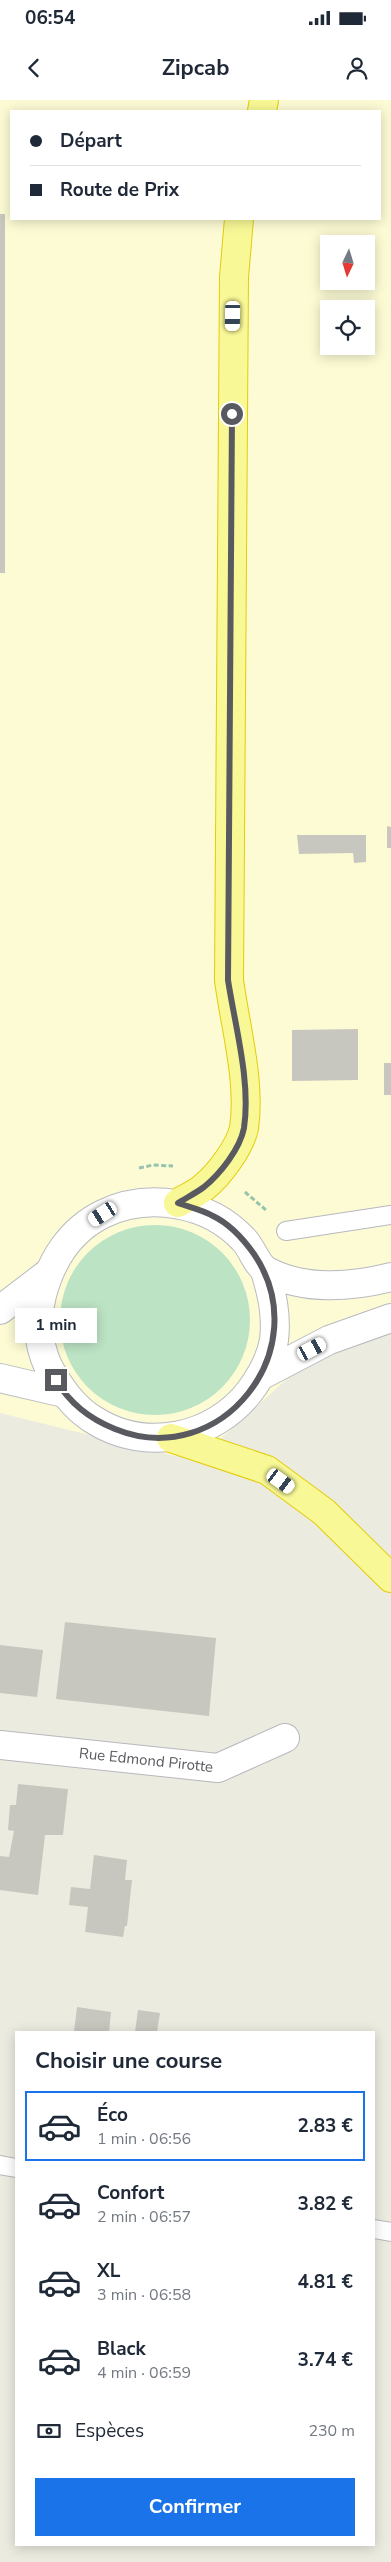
<!DOCTYPE html>
<html lang="fr">
<meta charset="utf-8">
<style>
body{margin:0;font-family:"Nunito Sans",sans-serif;background:#f6f6f7;color:#1f2937;height:100vh;display:flex;flex-direction:column;font-size:19px;white-space:nowrap}
*{box-sizing:border-box;margin:0}
p{font-size:16px;color:#747a83}
.icon{flex:none;width:28px;height:28px;fill:none;stroke:currentColor;stroke-width:2;stroke-linecap:round;stroke-linejoin:round}
.map{position:relative;flex:1;overflow:hidden}
.details{position:absolute;left:15px;top:1931px;width:360px;height:515px;display:flex;flex-direction:column;background:#fff;border-radius:0px;box-shadow:0 2px 12px #0003}
.details>*{flex:none}
.top-card{position:absolute;left:10px;top:10px;width:371px;height:110px;border-radius:0px;box-shadow:0 2px 12px #0003;display:grid;align-content:center;height:110px;padding:0 20px;background:#fff}
.needle{width:32px;rotate:184deg}
.tools{position:absolute;left:320px;top:135px;display:grid;gap:10px}
.tools a{display:grid;place-items:center;width:55px;height:55px;border-radius:0px;background:#fff;box-shadow:0 2px 12px #0003;font-size:25px}
.end{position:absolute;width:22px;height:22px;margin:-11px;border:6px solid #595a60;background:#fff;box-shadow:0 0 0 2px #fff}
.from{border-radius:50%}
.bubble{position:absolute;height:35px;border-radius:0px;background:#fff;box-shadow:0 2px 12px #0003;font-size:16px;font-weight:700;line-height:35px;text-align:center}
.car{position:absolute;width:15px;height:30px;margin:-15px -8px;border-radius:6px;box-shadow:0 0 4px 1px #0007;background:linear-gradient(#fff 24%,#345 0 40%,#fff 0 76%,#345 0 86%,#fff 0)}
.top-card b{display:flex;align-items:center;gap:18px;height:48px;font-size:19px}
.top-card b+b{border-top:1px solid #e0e1e3}
.top-card i{width:12px;height:12px;background:#1f2937}
ul{padding:0;list-style:none}
li{display:flex;align-items:center;gap:15px;height:70px;margin:0 10px 8px;padding:0 10px;border:2px solid transparent;border-radius:0px}
li div{flex:1}
li b{display:block;font-size:19px}
li em{font-style:normal;font-weight:700}
li.active{border-color:#1a73e8}
li>.icon{width:45px;height:45px;stroke-width:1.5}
h2{padding:0 20px;font-size:22px;line-height:60px}
.pay{display:flex;align-items:center;gap:12px;height:55px;padding:0 20px;font-size:19px}
.pay p{margin-inline-start:auto}
.button{display:flex;gap:10px;margin-top:auto;padding:10px 20px}
.button a{flex:1;height:58px;border-radius:0px;background:#1a73e8;color:#fff;font-size:20px;font-weight:700;line-height:58px;text-align:center}
.status{display:flex;justify-content:space-between;align-items:center;height:35px;padding:0 25px;background:#fff;direction:ltr}
.status svg{height:14px;fill:currentColor}
header{display:flex;justify-content:space-between;align-items:center;height:65px;padding:0 20px;background:#fff;font-size:22px;font-weight:700}
.map>svg:first-child{display:block}
</style>
<div class="status"><b>06:54</b><svg viewBox="0 0 49 12"><path d="M0 12V9h3v3zM5 12V6h3v6zM10 12V3h3v9zM15 12V0h3v12zM26 1h20v11H26zM47 4h2v5h-2z"/></svg></div>
<header><svg class="icon" aria-label="back" viewBox="0 0 24 24"><path d="M15 5l-7 7 7 7"/></svg>Zipcab<svg class="icon" aria-label="person" viewBox="0 0 24 24"><circle cx="12" cy="8" r="4"/><path d="M4 21q1-7 8-7t8 7"/></svg></header>
<div class="map">
<svg width="391" height="2462" viewBox="0 0 391 2462">
<rect width="100%" height="100%" fill="#ebebe0"/>
<path fill="#fcfbd4" fill-rule="evenodd" d="M0,0H391V1234L308,1260L217,1342L175,1356L0,1313ZM11,11H380V119H11ZM329,144H366V181H329ZM329,209H366V246H329Z"/>
<path fill="#bce3c4" d="M60 1220a95 95 0 1 1 190 0a95 95 0 1 1-190 0Z"/>
<path fill="#c8c7bf" d="M0,114H5V473H0Z
M387,726L391,727V748H387Z
M297,735H366V762L354,763L353,753L299,754Z
M358,929V980L292,981V930Z
M384,963H391V995H384Z
M65,1522L216,1538L209,1616L56,1599Z
M0,1545L43,1550L37,1597L0,1593Z
M18,1684L68,1689L63,1735H45L38,1795L0,1790V1756L9,1757L14,1731L8,1730L10,1705H16Z
M94,1755L127,1760L125,1780H132L127,1826H125L123,1837L85,1832L88,1807L69,1805L71,1787L90,1789Z
M77,1907L111,1912L109,1932H74Z
M138,1910L160,1913L157,1932H135Z"/>
<g fill="none" stroke-linecap="round" stroke-linejoin="round">
<defs>
<path id="service" d="M286,1131L391,1115
M0,2065L16,2068
M374,2129L391,2132"/>
<path id="minor" d="M0,1645L218,1668L285,1638"/>
<path id="secondary" d="M265,1171C272,1194 277,1215 274,1240C271,1258 261,1276 250,1291C214,1338 146,1353 94,1320C77,1310 63,1292 53,1275C39,1253 35,1221 42,1195C51,1161 70,1130 103,1114C149,1092 209,1102 244,1140C252,1148 257,1166 267,1171C304,1191 352,1187 391,1177
M0,1210L47,1174
M262,1275L329,1240L391,1218
M0,1278L64,1293"/>
<path id="trunk" d="M262,11L264,0
M178,1103C186,1098 196,1094 204,1087C219,1075 240,1047 244,1028C251,982 235,926 229,880L234,177L239,119
M171,1338L267,1370L324,1412L391,1478"/>
</defs>
<use href="#service" stroke="#b8b8be" stroke-width="20"/>
<use href="#minor" stroke="#b8b8be" stroke-width="30"/>
<use href="#secondary" stroke="#b9bac1" stroke-width="30"/>
<use href="#trunk" stroke="#e4cc07" stroke-width="30"/>
<path stroke="#96c3ac" stroke-width="3" stroke-dasharray="5 2.5" stroke-linecap="butt" d="M139,1068L153,1065L173,1066
M245,1092L267,1111"/>
<use href="#service" stroke="#fff" stroke-width="18"/>
<use href="#minor" stroke="#fff" stroke-width="28"/>
<use href="#secondary" stroke="#fff" stroke-width="28"/>
<use href="#trunk" stroke="#f8f896" stroke-width="28"/>
</g>
<g fill="none" stroke-linecap="round" stroke-linejoin="round">
<path stroke="#595a60" stroke-width="6" d="M56,1280C70,1304 90,1319 115,1329C221,1372 318,1249 254,1154C244,1140 230,1124 213,1116C203,1110 189,1107 178,1103C186,1098 196,1093 204,1087C220,1074 240,1049 244,1028C251,982 235,926 228,880L232,314"/>
</g>
<g text-anchor="middle" dominant-baseline="central" stroke-width="4.5" stroke-linejoin="round" paint-order="stroke">
<g font-size="15" fill="#595a60" stroke="#fff">
<text transform="translate(146 1660) rotate(6)">Rue Edmond Pirotte</text>
</g>
</g>
</svg>
<div class="tools">
<a><svg class="needle" viewBox="-14 -14 28 28"><path d="M0-13l5 13h-10z" fill="#e53935"/><path d="M0 13l5-13h-10z" fill="#747a83"/></svg></a>
<a><svg class="icon" aria-label="locate" viewBox="0 0 24 24"><circle cx="12" cy="12" r="6"/><path d="M12 2v4M12 18v4M2 12h4M18 12h4"/></svg></a>
</div>
<i class="end from" style="left:232px;top:314px"></i>
<i class="end" style="left:56px;top:1280px"></i>
<div class="bubble" style="left:15px;top:1208px;width:82px">1 min</div>
<i class="car" style="left:233px;top:216px;rotate:181deg"></i>
<i class="car" style="left:103px;top:1114px;rotate:237deg"></i>
<i class="car" style="left:312px;top:1249px;rotate:62deg"></i>
<i class="car" style="left:281px;top:1381px;rotate:126deg"></i>
<div class="top-card">
<b><i class="from"></i>Départ</b>
<b><i></i>Route de Prix</b>
</div>
<section class="details">
<h2>Choisir une course</h2>
<ul>
<li class="active"><svg class="icon" aria-label="car" viewBox="0 0 24 24"><path d="M5 17H2v-5l4-1 3-4h7l3 4 3 1v5h-3M9 17h6M6 11h13"/><circle cx="7" cy="17" r="2"/><circle cx="17" cy="17" r="2"/></svg><div><b>Éco</b><p>1 min · 06:56</p></div><em>2.83 €</em></li>
<li><svg class="icon" aria-label="car" viewBox="0 0 24 24"><path d="M5 17H2v-5l4-1 3-4h7l3 4 3 1v5h-3M9 17h6M6 11h13"/><circle cx="7" cy="17" r="2"/><circle cx="17" cy="17" r="2"/></svg><div><b>Confort</b><p>2 min · 06:57</p></div><em>3.82 €</em></li>
<li><svg class="icon" aria-label="car" viewBox="0 0 24 24"><path d="M5 17H2v-5l4-1 3-4h7l3 4 3 1v5h-3M9 17h6M6 11h13"/><circle cx="7" cy="17" r="2"/><circle cx="17" cy="17" r="2"/></svg><div><b>XL</b><p>3 min · 06:58</p></div><em>4.81 €</em></li>
<li><svg class="icon" aria-label="car" viewBox="0 0 24 24"><path d="M5 17H2v-5l4-1 3-4h7l3 4 3 1v5h-3M9 17h6M6 11h13"/><circle cx="7" cy="17" r="2"/><circle cx="17" cy="17" r="2"/></svg><div><b>Black</b><p>4 min · 06:59</p></div><em>3.74 €</em></li>
</ul>
<div class="pay"><svg class="icon" aria-label="cash" viewBox="0 0 24 24"><path d="M3 7h18v10H3z"/><circle cx="12" cy="12" r="2"/></svg>Espèces<p>230 m</p></div>
<div class="button"><a>Confirmer</a></div>
</section>
</div>
